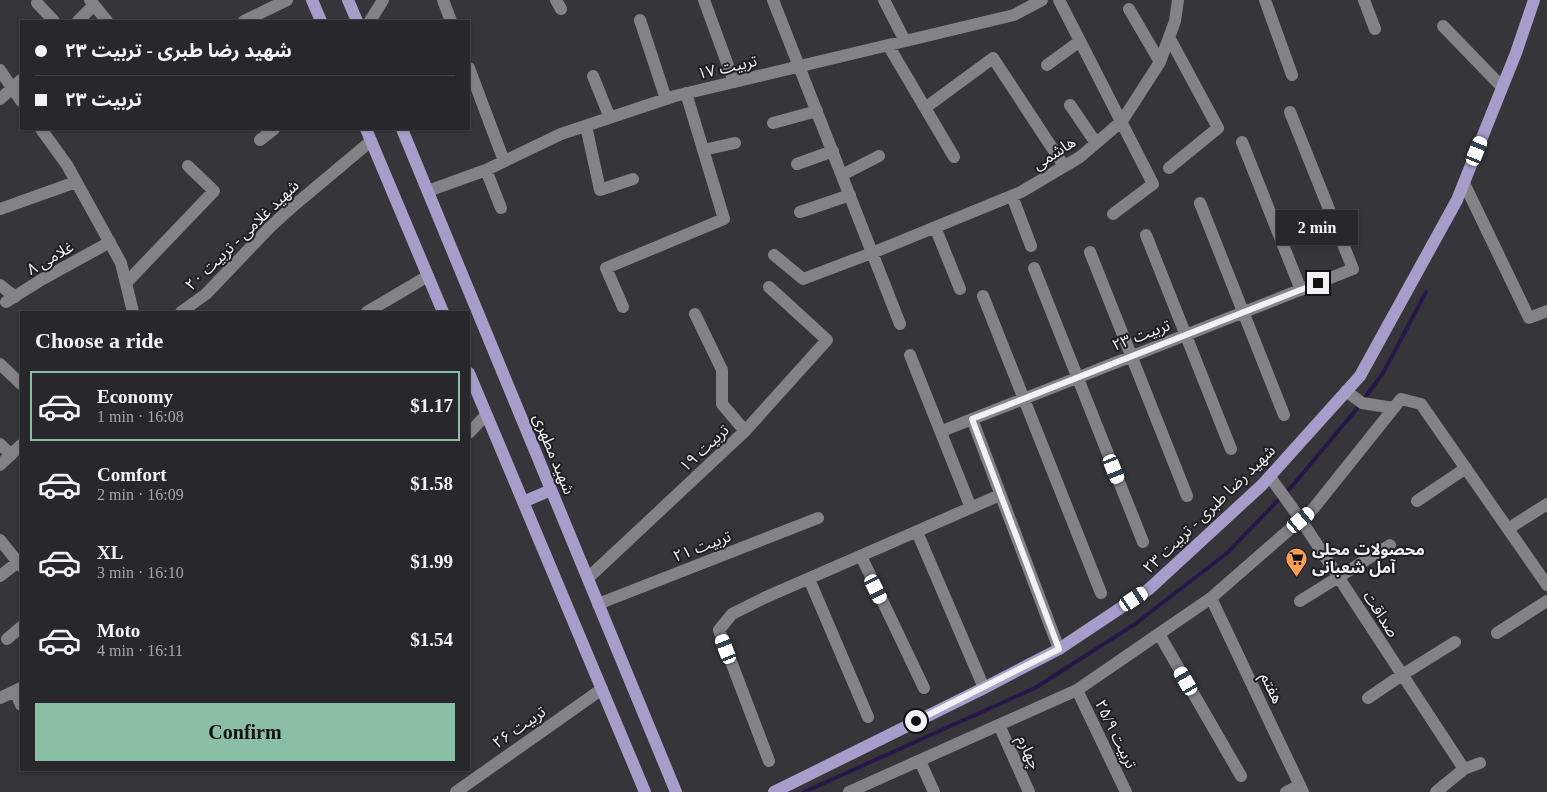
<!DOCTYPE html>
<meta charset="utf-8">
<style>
body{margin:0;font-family:"Times New Roman","Noto Sans Arabic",serif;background:#343438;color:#f1f3f6;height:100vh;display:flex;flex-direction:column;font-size:19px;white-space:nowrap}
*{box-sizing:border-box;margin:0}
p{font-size:16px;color:#a5a6a9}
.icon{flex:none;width:28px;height:28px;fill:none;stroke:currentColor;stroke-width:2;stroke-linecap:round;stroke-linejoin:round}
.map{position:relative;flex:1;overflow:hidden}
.sheet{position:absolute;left:20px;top:311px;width:450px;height:460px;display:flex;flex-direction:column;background:#28282c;border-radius:0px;box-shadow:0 1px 4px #0004,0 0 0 1px #444448}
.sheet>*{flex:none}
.hud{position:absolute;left:20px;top:20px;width:450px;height:110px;border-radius:0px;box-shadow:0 1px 4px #0004,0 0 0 1px #444448;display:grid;align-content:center;height:110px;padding:0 15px;background:#28282c}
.end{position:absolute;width:22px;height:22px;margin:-11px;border:6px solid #f2f2f5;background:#111;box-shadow:0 0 0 2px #111}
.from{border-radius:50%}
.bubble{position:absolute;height:35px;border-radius:0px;background:#28282c;box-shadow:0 1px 4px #0004,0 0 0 1px #444448;font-size:16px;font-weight:600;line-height:35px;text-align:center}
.car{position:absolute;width:15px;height:30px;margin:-15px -8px;border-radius:6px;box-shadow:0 0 4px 1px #0007;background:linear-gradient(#fff 24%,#345 0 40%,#fff 0 76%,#345 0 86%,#fff 0)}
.hud b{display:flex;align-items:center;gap:18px;height:48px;font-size:19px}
.hud b+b{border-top:1px solid #444448}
.hud i{width:12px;height:12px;background:#f1f3f6}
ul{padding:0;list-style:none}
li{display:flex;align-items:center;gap:15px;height:70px;margin:0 10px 8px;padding:0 5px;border:2px solid transparent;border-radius:0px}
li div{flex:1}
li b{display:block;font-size:19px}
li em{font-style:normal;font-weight:600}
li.active{border-color:#8abfa5}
li>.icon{width:45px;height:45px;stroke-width:1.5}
h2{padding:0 15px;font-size:22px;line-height:60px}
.primary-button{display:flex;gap:10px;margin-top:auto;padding:10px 15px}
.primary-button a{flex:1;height:58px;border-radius:0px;background:#8abfa5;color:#111;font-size:20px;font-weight:600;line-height:58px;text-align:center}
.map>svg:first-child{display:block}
</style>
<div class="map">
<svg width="1547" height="792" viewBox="0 0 1547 792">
<rect width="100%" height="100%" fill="#36363a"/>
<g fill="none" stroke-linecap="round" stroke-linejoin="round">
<path stroke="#271749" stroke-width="4" d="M804,792L1035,688L1135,624L1227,553L1293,485L1355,411L1383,373L1426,292"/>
<path stroke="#838287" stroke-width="12" d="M90,0L107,21
M443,0L451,21
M556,0L561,9
M704,0L734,82
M773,0L900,324
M884,0L905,41
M1059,0L1153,184L1113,214
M1265,0L1292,75
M1364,0L1375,29
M37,3L54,21
M1129,9L1160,62
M640,20L666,99
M78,21L94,5
M244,21L287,0
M370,21L383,0
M1443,26L1502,87
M888,45L954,157
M1047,65L1080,41
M469,68L504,161
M0,70L21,101
M593,76L610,118
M0,99L21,80
M1070,105L1096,143
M925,108L993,58L1064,166
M773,123L817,111
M586,126L600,190L633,179
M41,129L67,165L121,263L133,312
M260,140L274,129
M1242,142L1301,290
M703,150L735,143
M797,164L833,151
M1169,168L1218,128L1169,37
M486,170L501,208
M842,175L879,156
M1464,183L1529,318L1547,311
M428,191L486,170L561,134L675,96L1014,15L1042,0
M1012,196L1031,246
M1200,203L1284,415
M0,209L76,182
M800,212L850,195
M935,227L960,289
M1146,235L1231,449
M1090,252L1187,496
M774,255L803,279L872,253L1021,192L1080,157L1122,121L1160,62L1175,21L1178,0
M1034,268L1143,542
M126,283L214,191L188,166
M0,285L15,297
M983,296L1101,593
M6,302L41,280L110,242
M623,307L606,268L724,219L686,93
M181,312L206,294L271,226L291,208L371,141
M367,312L428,276
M910,355L971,508
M0,364L21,384
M1346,391L1362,403L1394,408
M972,419L1059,649
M745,431L827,340L769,287
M942,431L1353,269L1290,112
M469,433L486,415
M0,444L11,455
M0,465L21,445
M1270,477L1301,520L1464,769
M1417,501L1466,468
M1508,529L1547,504
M917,532L984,688
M0,540L21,566
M861,556L924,688
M0,576L18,562
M588,578L745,431L722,404V370L695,314
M809,579L868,717
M1211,598L1303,792
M1300,601L1390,545
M598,604L818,518
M1497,633L1547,601
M1159,634L1241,776
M7,639L21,627
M1077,690L1126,792
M15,691L21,705
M0,698L21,688
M1368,698L1402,675L1455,642
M999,725L1029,792
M769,761L719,630L732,614L764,598L1000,495
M920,761L934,792
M456,792L602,689
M849,792L1077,690L1211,598L1313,509L1401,399L1421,404L1547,585
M1286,792L1300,785
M1436,792L1464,769L1480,763"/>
<path stroke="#a79dcb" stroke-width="12" d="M312,0L321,21
M348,0L357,21
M366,129L443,312
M402,129L676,792
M469,373L645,792
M523,502L551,490
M774,792L984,688L1059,649L1149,589L1262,485L1360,376L1457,200L1516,53L1534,0"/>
</g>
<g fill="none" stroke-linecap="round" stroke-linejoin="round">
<path stroke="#f2f2f5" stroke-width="6" d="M916,721L1059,649L972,419L1318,283"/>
</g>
<defs>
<symbol id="supermarket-pin" viewBox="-11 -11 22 30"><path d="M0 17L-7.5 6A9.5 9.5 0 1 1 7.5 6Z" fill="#fb9e50" stroke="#1e1d20"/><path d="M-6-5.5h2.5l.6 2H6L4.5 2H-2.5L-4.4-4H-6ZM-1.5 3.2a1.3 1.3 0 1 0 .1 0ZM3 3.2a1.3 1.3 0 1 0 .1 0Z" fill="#111"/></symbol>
</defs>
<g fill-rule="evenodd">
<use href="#supermarket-pin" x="1284" y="546" width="25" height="34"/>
</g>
<g text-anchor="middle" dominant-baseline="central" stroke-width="4" stroke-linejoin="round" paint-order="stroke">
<g font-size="16" fill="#f2f2f5" stroke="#1e1d20">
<text transform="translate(727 67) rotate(-13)">تربیت ۱۷</text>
<text transform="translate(1054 153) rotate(-33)">هاشمی</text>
<text transform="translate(242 235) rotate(-44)">شهید غلامی - تربیت ۲۰</text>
<text transform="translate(50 258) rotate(-30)">غلامی ۸</text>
<text transform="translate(1141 335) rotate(-21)">تربیت ۲۳</text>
<text transform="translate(704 448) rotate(-43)">تربیت ۱۹</text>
<text transform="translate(554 454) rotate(68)">شهید مطهری</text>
<text transform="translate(1209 509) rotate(-44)">شهید رضا طبری - تربیت ۲۳</text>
<text transform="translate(702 546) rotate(-21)">تربیت ۲۱</text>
<text transform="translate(1381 614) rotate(57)">صداقت</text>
<text transform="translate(1272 688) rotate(65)">هفتم</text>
<text transform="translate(519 727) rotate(-35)">تربیت ۲۶</text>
<text transform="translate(1116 734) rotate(64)">تربیت ۲۵/۹</text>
<text transform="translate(1029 752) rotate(66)">چهارم</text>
</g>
<g font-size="16" font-weight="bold" fill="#f2f2f5" stroke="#1e1d20" text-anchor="start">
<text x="1312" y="549">محصولات محلی<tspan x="1312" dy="18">آمل شعبانی</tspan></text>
</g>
</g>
</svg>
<i class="end from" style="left:916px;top:721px"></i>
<i class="end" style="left:1318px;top:283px"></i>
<div class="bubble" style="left:1276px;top:210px;width:82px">2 min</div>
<i class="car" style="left:1477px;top:151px;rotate:22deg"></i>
<i class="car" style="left:1114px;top:469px;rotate:158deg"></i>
<i class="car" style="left:1301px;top:520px;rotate:50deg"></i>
<i class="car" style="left:876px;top:589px;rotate:154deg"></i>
<i class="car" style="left:1134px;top:599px;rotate:56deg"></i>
<i class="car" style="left:726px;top:649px;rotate:339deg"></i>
<i class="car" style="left:1186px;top:681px;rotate:330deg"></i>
<div class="hud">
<b><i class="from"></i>شهید رضا طبری - تربیت ۲۳</b>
<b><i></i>تربیت ۲۳</b>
</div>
<section class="sheet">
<h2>Choose a ride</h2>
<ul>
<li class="active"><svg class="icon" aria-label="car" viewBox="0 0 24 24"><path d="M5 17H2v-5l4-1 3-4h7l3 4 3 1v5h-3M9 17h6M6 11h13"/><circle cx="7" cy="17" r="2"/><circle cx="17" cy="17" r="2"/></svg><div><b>Economy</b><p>1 min · 16:08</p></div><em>$1.17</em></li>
<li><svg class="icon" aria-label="car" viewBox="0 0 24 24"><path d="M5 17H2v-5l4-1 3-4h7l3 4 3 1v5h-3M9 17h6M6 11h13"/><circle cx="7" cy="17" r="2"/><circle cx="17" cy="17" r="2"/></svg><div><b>Comfort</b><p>2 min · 16:09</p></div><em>$1.58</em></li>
<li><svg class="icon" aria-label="car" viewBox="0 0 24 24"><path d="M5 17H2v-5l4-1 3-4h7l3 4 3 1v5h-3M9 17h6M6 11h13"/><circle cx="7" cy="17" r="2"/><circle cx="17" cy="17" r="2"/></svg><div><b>XL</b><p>3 min · 16:10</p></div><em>$1.99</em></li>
<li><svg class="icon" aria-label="car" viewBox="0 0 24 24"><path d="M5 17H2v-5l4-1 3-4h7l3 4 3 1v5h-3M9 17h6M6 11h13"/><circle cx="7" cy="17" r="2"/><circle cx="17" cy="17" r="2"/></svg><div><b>Moto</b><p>4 min · 16:11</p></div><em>$1.54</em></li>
</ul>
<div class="primary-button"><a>Confirm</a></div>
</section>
</div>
